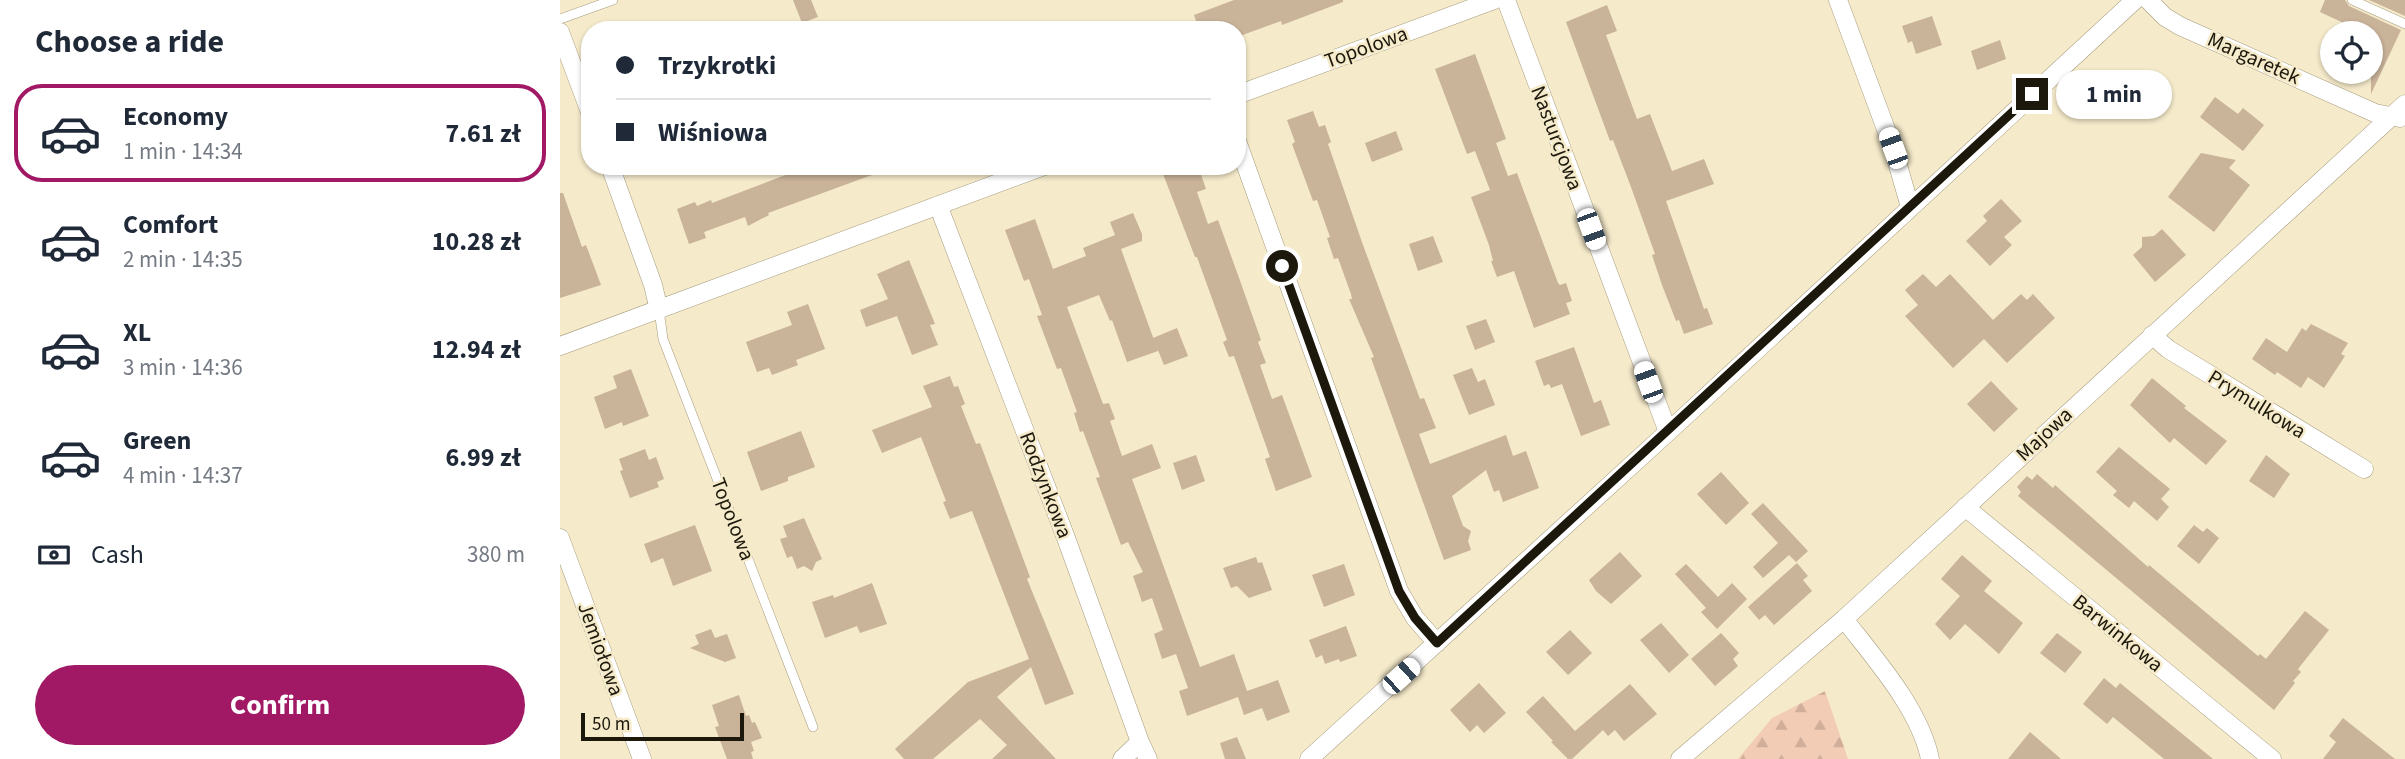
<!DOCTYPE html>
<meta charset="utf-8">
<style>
body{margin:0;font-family:"Source Sans 3",sans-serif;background:#f6f6f7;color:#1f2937;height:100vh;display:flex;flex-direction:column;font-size:26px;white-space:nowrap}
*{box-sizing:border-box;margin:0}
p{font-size:23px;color:#747a83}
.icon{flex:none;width:38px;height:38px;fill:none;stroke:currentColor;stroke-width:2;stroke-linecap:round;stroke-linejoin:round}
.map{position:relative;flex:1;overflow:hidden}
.drawer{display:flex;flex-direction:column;background:#fff;width:560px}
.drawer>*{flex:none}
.hud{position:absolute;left:21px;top:21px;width:665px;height:154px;border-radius:28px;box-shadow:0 2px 5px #0004;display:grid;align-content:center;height:154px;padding:0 35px;background:#fff}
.controls{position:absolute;left:1760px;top:21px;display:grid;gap:14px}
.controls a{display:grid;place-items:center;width:63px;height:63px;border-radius:50%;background:#fff;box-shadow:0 2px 5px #0004;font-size:35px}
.scale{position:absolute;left:21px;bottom:18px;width:163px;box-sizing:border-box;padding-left:7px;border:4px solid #1c180c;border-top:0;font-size:19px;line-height:24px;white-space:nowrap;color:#1c180c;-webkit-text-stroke:5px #f5eaca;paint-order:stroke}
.end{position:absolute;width:32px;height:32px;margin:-16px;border:9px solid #1c180c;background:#fff;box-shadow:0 0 0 4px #fff}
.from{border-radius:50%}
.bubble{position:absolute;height:49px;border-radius:24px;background:#fff;box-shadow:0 2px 5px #0004;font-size:23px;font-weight:700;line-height:49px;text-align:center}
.car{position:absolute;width:21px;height:42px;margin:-21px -10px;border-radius:9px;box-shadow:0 0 5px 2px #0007;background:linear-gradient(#fff 24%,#345 0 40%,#fff 0 76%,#345 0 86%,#fff 0)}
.hud b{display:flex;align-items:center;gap:24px;height:66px;font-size:26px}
.hud b+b{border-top:2px solid #e0e1e3}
.hud i{width:18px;height:18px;background:#1f2937}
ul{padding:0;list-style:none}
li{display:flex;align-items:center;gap:21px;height:98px;margin:0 14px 10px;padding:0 21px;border:4px solid transparent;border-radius:28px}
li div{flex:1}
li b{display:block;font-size:26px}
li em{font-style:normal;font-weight:700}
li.current{border-color:#a11965}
li>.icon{width:63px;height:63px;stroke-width:1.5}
h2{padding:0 35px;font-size:32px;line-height:84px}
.pay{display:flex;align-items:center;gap:18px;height:77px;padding:0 35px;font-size:26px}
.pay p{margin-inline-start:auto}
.button{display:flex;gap:14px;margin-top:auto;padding:14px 35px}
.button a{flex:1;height:80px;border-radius:42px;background:#a11965;color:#fff;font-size:28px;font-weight:700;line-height:80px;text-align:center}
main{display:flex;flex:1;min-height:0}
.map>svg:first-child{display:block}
</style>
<main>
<section class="drawer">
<h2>Choose a ride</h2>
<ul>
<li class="current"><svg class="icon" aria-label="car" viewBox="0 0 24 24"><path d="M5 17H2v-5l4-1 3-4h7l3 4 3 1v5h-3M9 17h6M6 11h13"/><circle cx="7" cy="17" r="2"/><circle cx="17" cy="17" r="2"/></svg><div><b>Economy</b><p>1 min · 14:34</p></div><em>7.61 zł</em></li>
<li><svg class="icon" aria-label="car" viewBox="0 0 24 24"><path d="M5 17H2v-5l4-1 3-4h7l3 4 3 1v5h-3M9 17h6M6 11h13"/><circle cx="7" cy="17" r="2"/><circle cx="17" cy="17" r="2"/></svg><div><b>Comfort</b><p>2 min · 14:35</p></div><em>10.28 zł</em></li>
<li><svg class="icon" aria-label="car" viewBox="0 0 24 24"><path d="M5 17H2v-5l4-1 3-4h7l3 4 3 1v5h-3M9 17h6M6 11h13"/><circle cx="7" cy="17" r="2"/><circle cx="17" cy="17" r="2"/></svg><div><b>XL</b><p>3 min · 14:36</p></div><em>12.94 zł</em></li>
<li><svg class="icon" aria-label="car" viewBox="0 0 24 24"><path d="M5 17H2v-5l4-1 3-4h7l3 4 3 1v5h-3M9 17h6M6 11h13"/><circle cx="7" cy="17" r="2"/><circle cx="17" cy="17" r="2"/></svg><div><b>Green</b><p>4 min · 14:37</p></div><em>6.99 zł</em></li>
</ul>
<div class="pay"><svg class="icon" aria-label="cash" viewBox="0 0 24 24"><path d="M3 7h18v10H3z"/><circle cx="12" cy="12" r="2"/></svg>Cash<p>380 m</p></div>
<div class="button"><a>Confirm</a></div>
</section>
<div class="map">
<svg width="1845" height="759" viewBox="0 0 1845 759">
<defs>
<pattern id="forest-firs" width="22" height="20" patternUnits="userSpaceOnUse" patternTransform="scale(1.75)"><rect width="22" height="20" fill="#f3ccb5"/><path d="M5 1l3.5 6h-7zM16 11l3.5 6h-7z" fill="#d0ae9a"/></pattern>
</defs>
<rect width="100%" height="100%" fill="#f5eaca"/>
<path fill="url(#forest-firs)" d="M1265,691L1288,759H1178L1212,718Z"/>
<path fill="#c9b399" d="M233,0H251L258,17L242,23Z
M674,0H783V2L722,25L721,21L677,37V30H639L634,15Z
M1765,0H1785L1789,6L1841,30L1811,94V33H1805L1760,12Z
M1809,0H1845V16Z
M1047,5L1057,31L1046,35L1077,119L1090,114L1112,171L1144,159L1154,184L1106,201L1144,309L1147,308L1153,324L1124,334L1119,320L1116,321L1102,285L1092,255L1095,254L1071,187L1053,140L1050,141L1006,22Z
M1372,16L1382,45L1356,54L1352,41L1348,43L1342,26Z
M1440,40L1446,59L1417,70L1411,51Z
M915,54L946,139L936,143L948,176L957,173L998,283L1000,285L1006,283L1012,301L1006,303L1010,314L974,328L954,271L937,277L931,261H933L929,245L911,197L930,190L915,151L907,154L875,69Z
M1655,97L1678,114L1683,108L1704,125L1683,151L1640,117Z
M753,111L759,127L765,125L771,142L768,144L803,245L860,399L864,398L876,428L859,434L870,464L946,435L953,456L966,451L979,488L943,502L939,490L934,492L926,470L892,496L903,526L911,531L908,541L911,550L884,560L811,358L814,357L789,299H792L791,294L778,258L774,259L767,238L770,237L757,200L753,201L732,144L735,142L727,120Z
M836,131L843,150L812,162L805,143Z
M1641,153L1676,160L1669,168L1690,185L1654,232L1608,197Z
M225,166H331V168L208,213L209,215L188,226L185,217L144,232L146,238L129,244L117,209L135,202L137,206L151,200L152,203L228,174Z
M600,166H638L646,189L637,192L648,224L658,220L678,275L701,340L698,342L706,363L700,365L712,399L722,395L752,477L716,491L705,459L710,457L674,356L669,357L663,342L667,340L637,257H635Z
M0,193H3L22,247L26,245L41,285L0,298Z
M1441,199L1462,221L1444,237L1452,245L1430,266L1406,241L1427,221L1423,216Z
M573,213L582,234V241L561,249L598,351L567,362L552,320L550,321L539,295L507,307L543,404L549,403L555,419L550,421L562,456L592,444L601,468L572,479L640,667L674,654L687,691L718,680L730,712L707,721L702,708L684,715L678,697L627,716L619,691L628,688L616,654L602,659L594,634L603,630L592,598L582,602L573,576L583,572L568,542L561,545L536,478L540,477L523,431L520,432L514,413L517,412L501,368L497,369L477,316L482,315L469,279L464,281L445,230L475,219L493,269L526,256L523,248L555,235L550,222Z
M1602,229L1626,255L1595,282L1573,255L1582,247V237L1594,236Z
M873,236L883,262L858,271L849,244Z
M349,260L375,324L370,325L378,345L352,355L337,316L306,327L300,310L328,299L317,274Z
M1363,274L1376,287L1390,274L1433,320L1461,294L1467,300L1473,294L1495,318L1447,363L1424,339L1393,368L1345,316L1358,305L1345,290Z
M248,304L265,349L236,360L238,365L212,375L209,368L197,372L186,342L232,325L227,312Z
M926,319L935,342L915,350L906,326Z
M1751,324L1788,343L1781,354L1785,356L1764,388L1748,377L1741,388L1717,372L1715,375L1692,359L1706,338L1727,352L1742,328L1746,331Z
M617,328L628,356L604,365L593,338Z
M1014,347L1034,403L1041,400L1050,425L1021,436L1002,384L991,388L989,384L984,386L975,361Z
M912,368L918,382L925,379L935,405L909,415L893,375Z
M71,369L89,416L63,426L62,422L45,429L34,397L57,388L53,376Z
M390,376L394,387L398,386L405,404L401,406L416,444L420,443L470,577L467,579L514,694L485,705L471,667L437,697L496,759H432L447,745L420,719L373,759H344L335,749L408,682L469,659L412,511L390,519L383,502L386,501L361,437L322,453L312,430L372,407L363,386Z
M1592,378L1626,406L1624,408L1667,441L1646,465L1614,438L1610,443L1570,405Z
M1431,381L1458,409L1434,432L1407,404Z
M241,431L255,467L228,477V481L201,491L187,452Z
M1559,447L1610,489L1601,499L1609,507L1597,521L1574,501L1569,508L1553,495L1557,491L1536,472Z
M85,449L89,460L96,457L104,479L97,482L99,487L70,498L60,471L63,470L59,459Z
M636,455L645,481L622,490L613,463Z
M1706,455L1730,474L1714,498L1689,481Z
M1161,472L1189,503L1166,525L1137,494Z
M1477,474L1493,488L1495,485L1588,567L1589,565L1698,656L1700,654L1706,659L1745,611L1769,630L1738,669L1741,672L1733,681L1735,683L1714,710L1458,496L1461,492L1457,487L1467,476L1472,480Z
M1203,503L1248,551L1236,562L1229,555L1203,578L1193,567L1218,543L1191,514Z
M244,518L262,559L256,562L252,571L244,566L237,569L232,556L227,558L220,539L227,537L223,526Z
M135,525L152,571L113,586L103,558L91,563L84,544Z
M1634,525L1643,532L1647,528L1659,538L1639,564L1617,546Z
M1060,552L1082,576L1051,604L1036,591L1029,580Z
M1402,555L1432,581L1424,591L1463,623L1439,654L1405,624L1390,640L1375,624L1400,596L1381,579Z
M696,557L698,563L702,562L712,590L689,598L677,586L671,588L663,568Z
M1237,563L1248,576L1243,580L1252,591L1214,625L1205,615L1199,620L1188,607Z
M784,564L795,595L764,607L752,575Z
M1126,564L1158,597L1172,583L1187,599L1157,629L1141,612L1146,608L1115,574Z
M312,583L327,624L300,633L297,626L265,638L252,602L273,595L274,598Z
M1101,623L1129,655L1109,673L1080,640Z
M786,626L797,656L780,662L779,659L765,664L762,655L756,658L749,640Z
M151,629L155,638L167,634L176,658L165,662L130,648L139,644L135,635Z
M1010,630L1032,653L1008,675L986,652Z
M1161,633L1179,653L1173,659L1178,666L1155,686L1131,659Z
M1497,633L1522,652L1505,673L1480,653Z
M1544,678L1556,688L1560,683L1653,759H1604L1553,717L1547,724L1523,704Z
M919,683L946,713L924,733L917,725L910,732L890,710Z
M1070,684L1097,714L1064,741L1055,730L1048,736L1043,730L1012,759H1008L991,742L993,741L966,712L983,696L1015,731Z
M179,695L186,716L189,715L192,723L195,722L202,738L191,742L194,751L191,752L193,759H167L155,727L159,726L152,705Z
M1783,718L1793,726L1835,759H1763L1776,742L1769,736Z
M1470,732L1501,759H1448Z
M677,737L686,759H665L660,743Z"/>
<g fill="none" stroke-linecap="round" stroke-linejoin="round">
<defs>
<path id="service" d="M1792,0L1845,24
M0,19L53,0
M99,310L103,339L253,727"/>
<path id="minor" d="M946,0L1108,432
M1278,0L1333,148L1350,207
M1588,0L1605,17L1620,26L1815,113L1840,118
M0,32L30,112
M677,95L934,0
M677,141L839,591L855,618L877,643
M50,166L93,285L99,310
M378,205L506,538L580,742L562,759
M1592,335L1608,349L1804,469
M0,346L484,166
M1405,507L1712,759
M0,538L82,759
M1284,619C1315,659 1360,709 1370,759
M580,742L588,759
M749,759L1108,432L1575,0
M1120,759L1284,619L1845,104"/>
</defs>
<use href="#service" stroke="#a69b7e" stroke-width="10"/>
<use href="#minor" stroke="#a69b7e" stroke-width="19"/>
<use href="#service" stroke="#fff" stroke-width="9"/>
<use href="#minor" stroke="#fff" stroke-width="18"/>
</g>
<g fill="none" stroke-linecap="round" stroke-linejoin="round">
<path stroke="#1c180c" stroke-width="9" d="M722,266L839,591L855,618L877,643L1472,94"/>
</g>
<g text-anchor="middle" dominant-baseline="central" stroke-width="5" stroke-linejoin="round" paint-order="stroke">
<g font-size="21" fill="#1c180c" stroke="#f5eaca">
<text transform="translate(806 47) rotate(-20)">Topolowa</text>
<text transform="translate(1694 58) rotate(24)">Margaretek</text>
<text transform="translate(997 138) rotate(69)">Nasturcjowa</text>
<text transform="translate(1697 404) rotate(32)">Prymulkowa</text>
<text transform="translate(1484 434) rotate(-43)">Majowa</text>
<text transform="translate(486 485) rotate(69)">Rodzynkowa</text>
<text transform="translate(173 519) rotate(69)">Topolowa</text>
<text transform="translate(1558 633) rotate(39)">Barwinkowa</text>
<text transform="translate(41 649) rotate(70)">Jemiołowa</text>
</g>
</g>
</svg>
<div class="controls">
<a><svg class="icon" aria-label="locate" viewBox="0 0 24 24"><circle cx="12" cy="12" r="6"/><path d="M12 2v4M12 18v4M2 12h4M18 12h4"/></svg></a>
</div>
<div class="scale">50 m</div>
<i class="end from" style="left:722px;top:266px"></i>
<i class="end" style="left:1472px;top:94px"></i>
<div class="bubble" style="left:1496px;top:70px;width:116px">1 min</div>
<i class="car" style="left:1333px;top:148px;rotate:340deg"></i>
<i class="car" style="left:1031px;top:229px;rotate:160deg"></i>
<i class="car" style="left:1088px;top:382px;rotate:340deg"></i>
<i class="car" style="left:841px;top:676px;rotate:48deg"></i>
<div class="hud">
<b><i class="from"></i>Trzykrotki</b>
<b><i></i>Wiśniowa</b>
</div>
</div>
</main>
